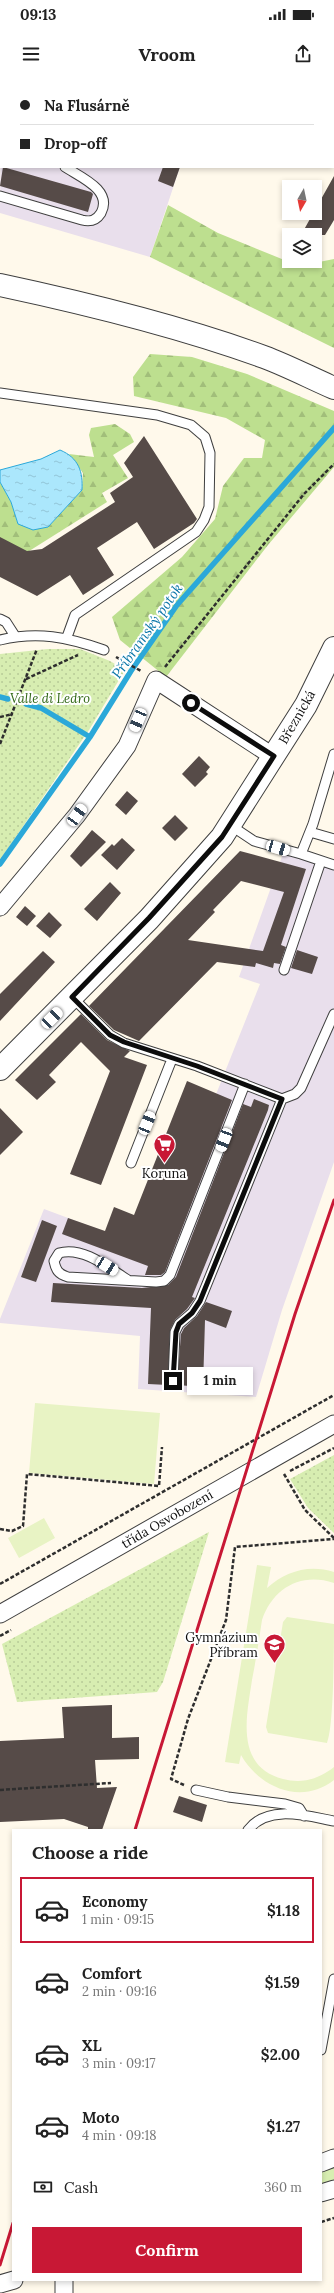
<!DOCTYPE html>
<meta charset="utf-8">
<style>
body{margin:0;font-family:Lora,serif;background:#f6f6f6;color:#222;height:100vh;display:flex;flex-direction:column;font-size:15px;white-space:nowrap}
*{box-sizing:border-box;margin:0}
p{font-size:13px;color:#767676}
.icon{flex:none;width:22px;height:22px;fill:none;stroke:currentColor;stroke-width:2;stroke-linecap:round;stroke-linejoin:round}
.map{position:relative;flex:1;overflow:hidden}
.drawer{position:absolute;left:12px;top:1749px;width:310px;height:452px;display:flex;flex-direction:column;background:#fff;border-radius:0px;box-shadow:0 2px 6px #0003}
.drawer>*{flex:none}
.banner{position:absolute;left:0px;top:0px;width:334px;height:88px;box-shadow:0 2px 6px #0003;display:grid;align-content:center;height:88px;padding:0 20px;background:#fff}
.needle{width:26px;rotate:189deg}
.fabs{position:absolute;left:282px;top:100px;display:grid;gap:8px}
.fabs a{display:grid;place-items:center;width:40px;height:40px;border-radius:0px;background:#fff;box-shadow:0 2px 6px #0003;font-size:20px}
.end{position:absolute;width:18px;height:18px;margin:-9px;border:5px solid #0c0c0c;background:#fff;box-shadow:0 0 0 2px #fff}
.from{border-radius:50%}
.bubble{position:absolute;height:28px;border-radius:0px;background:#fff;box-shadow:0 2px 6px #0003;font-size:13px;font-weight:700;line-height:28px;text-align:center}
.car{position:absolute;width:12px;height:24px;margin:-12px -6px;border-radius:5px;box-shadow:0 0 3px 1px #0007;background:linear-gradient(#fff 24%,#345 0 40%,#fff 0 76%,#345 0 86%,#fff 0)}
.banner b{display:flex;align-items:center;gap:14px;height:38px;font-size:15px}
.banner b+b{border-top:1px solid #e0e0e0}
.banner i{width:10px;height:10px;background:#222}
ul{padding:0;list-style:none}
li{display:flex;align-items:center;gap:12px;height:66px;margin:0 8px 6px;padding:0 12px;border:2px solid transparent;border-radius:0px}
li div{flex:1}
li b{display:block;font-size:15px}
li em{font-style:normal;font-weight:700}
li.current{border-color:#c81835}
li>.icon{width:36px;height:36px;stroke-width:1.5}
h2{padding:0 20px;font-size:18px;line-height:48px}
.pay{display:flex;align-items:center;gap:10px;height:44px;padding:0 20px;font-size:15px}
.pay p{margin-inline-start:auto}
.action{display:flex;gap:8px;margin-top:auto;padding:8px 20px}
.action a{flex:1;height:46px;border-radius:0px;background:#c81835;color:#fff;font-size:16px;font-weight:700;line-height:46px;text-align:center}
.status{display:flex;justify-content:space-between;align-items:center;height:28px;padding:0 20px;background:#fff;direction:ltr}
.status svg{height:11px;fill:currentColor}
header{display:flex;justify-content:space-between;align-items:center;height:52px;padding:0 20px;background:#fff;font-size:18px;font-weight:700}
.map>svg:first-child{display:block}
</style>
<div class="status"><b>09:13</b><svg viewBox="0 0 49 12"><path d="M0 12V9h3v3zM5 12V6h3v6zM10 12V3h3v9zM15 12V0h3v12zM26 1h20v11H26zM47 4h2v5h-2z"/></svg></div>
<header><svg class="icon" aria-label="menu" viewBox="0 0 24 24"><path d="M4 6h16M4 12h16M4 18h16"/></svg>Vroom<svg class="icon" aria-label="share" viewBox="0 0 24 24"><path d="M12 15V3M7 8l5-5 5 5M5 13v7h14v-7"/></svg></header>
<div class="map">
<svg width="334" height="2213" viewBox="0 0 334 2213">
<defs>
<pattern id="forest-firs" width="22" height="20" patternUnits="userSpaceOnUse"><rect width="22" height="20" fill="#bddf8f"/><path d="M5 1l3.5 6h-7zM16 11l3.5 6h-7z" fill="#a1be7a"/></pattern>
<pattern id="park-dots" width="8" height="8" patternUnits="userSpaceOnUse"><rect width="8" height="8" fill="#d7edb1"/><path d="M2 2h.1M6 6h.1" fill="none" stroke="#b7ca97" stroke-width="1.8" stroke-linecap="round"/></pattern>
<pattern id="water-ripples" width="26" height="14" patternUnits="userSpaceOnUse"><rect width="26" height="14" fill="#abe7fc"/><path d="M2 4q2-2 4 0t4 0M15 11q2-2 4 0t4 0" fill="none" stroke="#92c5d7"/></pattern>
</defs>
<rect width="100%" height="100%" fill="#fff9eb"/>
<path fill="#e9dfec" d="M5,0H209L5,1Z
M1,11V87H180L150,177L0,133Z
M285,768L334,786V1082L282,1230L256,1317L138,1309L140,1256L0,1243V1239L44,1129L154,1170L260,904L239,897Z"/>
<path fill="#d7edb1" d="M334,2078V2109L321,2113V2083Z"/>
<path fill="url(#forest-firs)" d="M168,125L218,153L299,186L334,179V268L150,177Z
M150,274L192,277L247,294L334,331V387L268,465L166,597L120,560L112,537L182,477L215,439L223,406L244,378H262L265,360L226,338L134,316L133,297Z
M115,344L130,354L134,362L113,375L128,398L102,413L107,422L26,473L0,459V402L11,422L18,444L48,447L82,410L83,393L69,374L94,377L89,355L91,348Z"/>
<path fill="url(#park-dots)" d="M48,569H80L110,581L125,590L89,650L0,780V574Z
M334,1375V1453L308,1428L290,1399Z
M209,1452L163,1602L157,1612L17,1622L2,1564Z"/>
<path fill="#e8f3c4" d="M35,1323L160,1333L154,1404L29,1393Z
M44,1438L55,1458L19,1478L8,1458Z
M257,1485L271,1487L267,1508C286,1491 309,1484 334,1492V1503C301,1492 273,1508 262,1540C259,1560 256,1580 252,1600C247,1635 234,1686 283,1699C302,1704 319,1699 334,1687V1700C301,1726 259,1707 241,1675L239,1684L225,1682Z
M287,1537L334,1544C334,1568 334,1647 327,1663L268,1653L266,1647L283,1542Z"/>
<path fill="url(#water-ripples)" stroke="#2ba8d9" d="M60,370C79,378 83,392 82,410L48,447L33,450L18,444L11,422L0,402V390L41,379Z"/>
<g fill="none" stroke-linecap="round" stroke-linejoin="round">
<path stroke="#2ba8d9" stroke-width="5.5" d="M0,617L8,619
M26,624L41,628L90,657
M0,784L90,657L131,591L177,525L334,348"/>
</g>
<path fill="#564b48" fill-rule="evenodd" d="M3,87L91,112L93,114L88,132L0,106Z
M163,87H180L173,107L158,101Z
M334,96V140L325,155H301Z
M144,356L197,439L194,443L154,469L137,442L97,468L114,495L83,515L70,495L37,516L0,497V457L27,471L42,469L115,422L110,413L133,397L124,383Z
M199,676L210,687L206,692L208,694L195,707L182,694Z
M127,711L138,721L126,735L115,725Z
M175,735L188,748L175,761L162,748Z
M92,750L106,762L81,787L70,776Z
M122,758L135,770L117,790L101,775L112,764L114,766Z
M240,771L306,789L281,865L286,867L280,884L274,883L273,888L256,883L255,887L217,882L139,961L114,950L89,926ZM241,801L284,812L263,871L188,860L215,832L213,830Z
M110,802L121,813L97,841L84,829Z
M25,826L36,836L27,846L16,837Z
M49,832L62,845L50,858L36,846Z
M297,870L318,877L312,894L291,888Z
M43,871L55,882L0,941V914Z
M81,934L107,960L130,971L124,977L147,985L101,1105L70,1094L110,991L81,962L49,995L56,1002L37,1020L15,1000Z
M187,1001L232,1020L165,1192L161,1195H145L148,1186L62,1154L68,1138L105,1151L114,1127L134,1135Z
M254,1019L269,1025L268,1030L192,1217L195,1218L187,1229L175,1240L170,1250L168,1305L148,1304L151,1228L51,1222L53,1203L142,1208L168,1205L176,1197L243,1024L251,1027Z
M0,1028L23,1052L0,1075Z
M42,1140L57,1146L36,1202L21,1197Z
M206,1222L232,1231L226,1248L205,1240L203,1307L177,1305L181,1254L184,1248L197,1236Z
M112,1625V1658L139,1657V1679L95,1680L97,1708L117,1707L102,1750H88V1747L64,1739L0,1742V1661L64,1658L62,1627Z
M179,1716L207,1725L202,1742L173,1732Z"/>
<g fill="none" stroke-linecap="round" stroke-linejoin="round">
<defs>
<path id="service" d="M0,36L1,37
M0,116L82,140C90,142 96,141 101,133C113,110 80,97 65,87
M0,313L157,335L191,345L205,357L210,373L209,427L204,440L196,452L75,535L67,557
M0,539L6,542L15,556
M0,560C38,551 67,557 104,570
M230,745L254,761L301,774L313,744L334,674
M310,752L334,759
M301,774L334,785
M284,890L321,781
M72,917L110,955L124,963L197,986L282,1019L295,1014L301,1008L334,934
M131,1083L172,979
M128,1200C109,1188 83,1166 59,1173L54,1181C56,1190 58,1194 68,1197L156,1202L164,1201L170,1195L245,1004
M173,1301L175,1252L179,1244L192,1233L200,1221L282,1019
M196,1710L228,1717L285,1724L299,1728L304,1736
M248,1750C268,1724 307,1736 334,1741
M321,1970L334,1899"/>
<path id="minor" d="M0,827L77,735L127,666L156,600L274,677
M0,1534L334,1344
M321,2083L334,2078
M321,2113L334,2109
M64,2200V2213
M0,2204L14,2200"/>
<path id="tertiary" d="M0,205C89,224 179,246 264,277C288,286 311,298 334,308
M0,989L149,839L222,757L306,625L334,568"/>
</defs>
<use href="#service" stroke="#3f3f3f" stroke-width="11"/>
<use href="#minor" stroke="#3f3f3f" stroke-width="19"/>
<use href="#tertiary" stroke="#3f3f3f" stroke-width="24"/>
<path stroke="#2e2e2e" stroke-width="2.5" stroke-dasharray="4 2" stroke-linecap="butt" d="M116,577L141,591
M165,587L304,414L334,384
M26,599L78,575
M0,637L13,634
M0,664L37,569
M290,1391L334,1368
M284,1394L305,1430L334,1458
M0,1449L12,1451L23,1446L27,1394L159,1406L162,1367
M0,1504L334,1315
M0,1556L11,1550
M184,1705L171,1699L188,1639L226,1540L235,1467L334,1459
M0,1710L111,1703
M321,2142L334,2138"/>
<use href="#service" stroke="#fff" stroke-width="9"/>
<use href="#minor" stroke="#fff" stroke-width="17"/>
<use href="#tertiary" stroke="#fff" stroke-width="22"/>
<path stroke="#c81835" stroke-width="3" d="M135,1750L295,1234L334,1120
M0,2185L13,2143"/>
</g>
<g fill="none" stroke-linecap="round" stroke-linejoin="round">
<path stroke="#0c0c0c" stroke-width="5" d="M173,1301L176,1252L179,1244L192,1233L200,1221L282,1019L197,986L124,962L110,955L72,917L149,838L222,757L274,676L191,623"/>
</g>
<defs>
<symbol id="supermarket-pin" viewBox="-11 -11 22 30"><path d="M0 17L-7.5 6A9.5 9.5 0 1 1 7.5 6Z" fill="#c81835" stroke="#fff"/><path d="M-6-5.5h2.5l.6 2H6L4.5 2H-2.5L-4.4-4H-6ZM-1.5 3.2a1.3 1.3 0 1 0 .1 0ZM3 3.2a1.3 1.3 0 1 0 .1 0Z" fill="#fff"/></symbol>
<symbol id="school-pin" viewBox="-11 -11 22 30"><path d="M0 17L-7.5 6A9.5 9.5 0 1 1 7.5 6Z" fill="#c81835" stroke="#fff"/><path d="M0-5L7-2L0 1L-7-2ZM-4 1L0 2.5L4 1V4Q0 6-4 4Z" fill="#fff"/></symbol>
</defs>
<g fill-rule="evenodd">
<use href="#supermarket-pin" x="152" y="1052" width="25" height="34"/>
<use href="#school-pin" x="262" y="1552" width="25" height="34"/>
</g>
<g text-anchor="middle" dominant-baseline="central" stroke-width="4" stroke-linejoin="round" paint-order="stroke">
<g font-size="13" font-style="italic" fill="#326917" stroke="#fff">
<text x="50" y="618">Valle di Ledro</text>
</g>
<g font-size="13" fill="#0c0c0c" stroke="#fff">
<text transform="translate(297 637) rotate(-60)">Březnická</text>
<text transform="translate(167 1439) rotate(-30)">třída Osvobození</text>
</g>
<g font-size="13" fill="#0c0c0c" stroke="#fff">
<text x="164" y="1093">Koruna</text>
<text x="258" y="1557" text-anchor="end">Gymnázium<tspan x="258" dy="15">Příbram</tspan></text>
</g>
<g font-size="14" font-style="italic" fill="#0b76a8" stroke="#fff">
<text transform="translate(147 551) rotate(-55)">Příbramský potok</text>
</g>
</g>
</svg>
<div class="fabs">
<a><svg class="needle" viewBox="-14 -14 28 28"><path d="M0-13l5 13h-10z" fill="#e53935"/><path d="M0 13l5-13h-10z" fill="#767676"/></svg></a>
<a><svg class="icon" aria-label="layers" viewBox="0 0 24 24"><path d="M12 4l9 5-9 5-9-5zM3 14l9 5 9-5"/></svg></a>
</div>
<i class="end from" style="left:191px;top:623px"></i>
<i class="end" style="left:173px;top:1301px"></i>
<div class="bubble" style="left:187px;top:1287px;width:66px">1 min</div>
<i class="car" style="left:138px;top:640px;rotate:203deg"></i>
<i class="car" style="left:77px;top:735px;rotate:36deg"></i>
<i class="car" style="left:278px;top:768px;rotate:106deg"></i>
<i class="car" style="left:52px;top:938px;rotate:45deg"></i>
<i class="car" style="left:147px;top:1043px;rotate:22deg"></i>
<i class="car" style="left:224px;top:1060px;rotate:201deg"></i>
<i class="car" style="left:107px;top:1186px;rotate:122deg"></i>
<div class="banner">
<b><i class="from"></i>Na Flusárně</b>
<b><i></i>Drop-off</b>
</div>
<section class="drawer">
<h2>Choose a ride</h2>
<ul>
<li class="current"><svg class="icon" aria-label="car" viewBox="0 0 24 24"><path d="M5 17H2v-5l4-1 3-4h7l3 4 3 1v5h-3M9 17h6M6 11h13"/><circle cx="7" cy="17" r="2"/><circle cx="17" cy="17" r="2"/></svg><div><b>Economy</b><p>1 min · 09:15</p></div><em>$1.18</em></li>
<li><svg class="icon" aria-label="car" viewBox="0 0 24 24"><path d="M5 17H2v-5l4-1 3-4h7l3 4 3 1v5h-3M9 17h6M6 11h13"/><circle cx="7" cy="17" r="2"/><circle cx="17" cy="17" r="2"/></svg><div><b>Comfort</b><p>2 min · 09:16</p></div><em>$1.59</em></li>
<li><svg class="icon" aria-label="car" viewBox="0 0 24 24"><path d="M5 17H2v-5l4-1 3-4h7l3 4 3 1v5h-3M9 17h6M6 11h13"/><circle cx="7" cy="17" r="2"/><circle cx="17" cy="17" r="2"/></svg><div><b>XL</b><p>3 min · 09:17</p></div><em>$2.00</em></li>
<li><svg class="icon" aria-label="car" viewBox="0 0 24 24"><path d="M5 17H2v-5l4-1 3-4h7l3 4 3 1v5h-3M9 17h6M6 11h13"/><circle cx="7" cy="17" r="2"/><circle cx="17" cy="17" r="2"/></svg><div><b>Moto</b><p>4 min · 09:18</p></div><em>$1.27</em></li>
</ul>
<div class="pay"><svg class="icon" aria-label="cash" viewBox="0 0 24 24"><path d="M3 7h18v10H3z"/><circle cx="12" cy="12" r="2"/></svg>Cash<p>360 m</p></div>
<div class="action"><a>Confirm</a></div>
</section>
</div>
